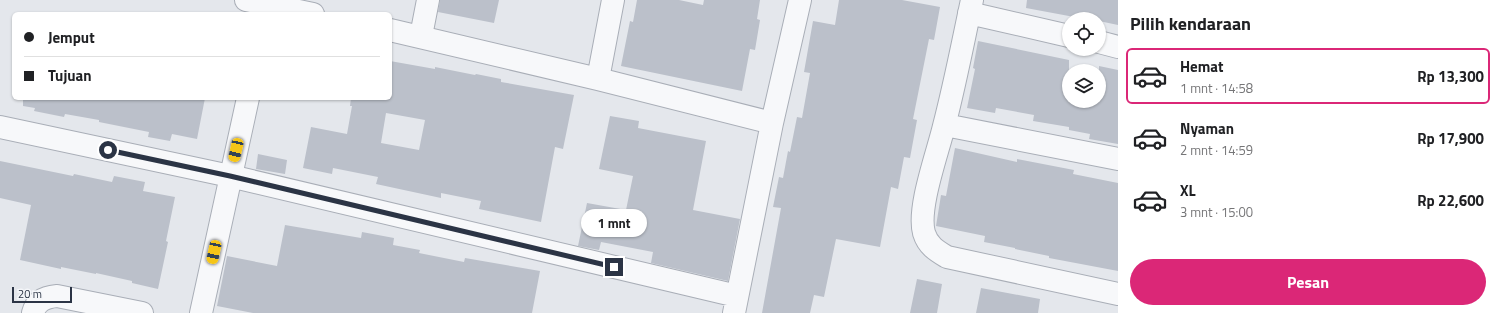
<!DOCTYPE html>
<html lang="id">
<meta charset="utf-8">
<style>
body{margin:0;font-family:"Titillium Web",sans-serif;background:#f6f6f6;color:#202124;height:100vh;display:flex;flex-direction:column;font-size:15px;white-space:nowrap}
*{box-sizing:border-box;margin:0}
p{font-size:13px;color:#757577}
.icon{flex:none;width:22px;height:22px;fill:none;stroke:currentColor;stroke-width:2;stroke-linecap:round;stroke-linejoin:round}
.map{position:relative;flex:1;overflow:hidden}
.panel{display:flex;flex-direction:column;background:#fff;width:380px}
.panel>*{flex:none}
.guide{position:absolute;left:12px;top:12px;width:380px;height:88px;border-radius:6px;box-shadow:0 1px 3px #0004;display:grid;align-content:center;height:88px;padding:0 12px;background:#fff}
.controls{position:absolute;left:1062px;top:12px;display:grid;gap:8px}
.controls a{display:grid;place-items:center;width:44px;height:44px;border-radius:50%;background:#fff;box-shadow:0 1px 3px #0004;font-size:20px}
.scale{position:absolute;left:12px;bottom:10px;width:60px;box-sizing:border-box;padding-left:4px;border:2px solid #2b3445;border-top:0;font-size:11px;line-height:14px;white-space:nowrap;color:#2b3445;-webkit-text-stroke:3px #f4f6f9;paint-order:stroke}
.end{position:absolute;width:18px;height:18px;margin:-9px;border:5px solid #2b3445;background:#fff;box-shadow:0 0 0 2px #fff}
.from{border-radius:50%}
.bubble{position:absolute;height:28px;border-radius:14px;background:#fff;box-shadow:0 1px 3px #0004;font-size:13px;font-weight:700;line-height:28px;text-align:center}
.car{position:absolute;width:12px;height:24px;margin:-12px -6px;border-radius:5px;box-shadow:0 0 3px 1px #0007;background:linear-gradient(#f5c518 24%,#345 0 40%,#f5c518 0 76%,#345 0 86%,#f5c518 0)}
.guide b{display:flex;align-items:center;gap:14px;height:38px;font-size:15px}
.guide b+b{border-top:1px solid #e0e0e0}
.guide i{width:10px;height:10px;background:#202124}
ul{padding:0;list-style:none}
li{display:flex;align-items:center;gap:12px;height:56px;margin:0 8px 6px;padding:0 4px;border:2px solid transparent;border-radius:6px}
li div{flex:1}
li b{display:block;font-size:15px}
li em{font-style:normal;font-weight:700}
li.active{border-color:#db2777}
li>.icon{width:36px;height:36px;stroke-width:1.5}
h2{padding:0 12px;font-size:18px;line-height:48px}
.cta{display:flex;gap:8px;margin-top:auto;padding:8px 12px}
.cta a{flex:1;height:46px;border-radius:24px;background:#db2777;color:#fff;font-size:16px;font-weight:700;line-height:46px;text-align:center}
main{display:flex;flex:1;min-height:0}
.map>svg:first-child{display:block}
</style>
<main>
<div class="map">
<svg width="1118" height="313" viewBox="0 0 1118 313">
<rect width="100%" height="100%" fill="#e4e7ec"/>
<path fill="#bbc0ca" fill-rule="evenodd" d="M440,0H499L494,23L438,12Z
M637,0H679L703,5L704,0H760L757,19L760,20L755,50L750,49L742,91L621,66L630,21L633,22Z
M839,0H902L940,7L934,40L929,39L913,119L917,120L910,158L904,157L898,189L891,187L880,247L836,239L824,297L814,295L810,313H762L781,208L773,207L779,177L783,178L788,151L790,152L797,117L802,118L810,73L804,72L813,21L835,25Z
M1027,0H1118V25L1099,21V19H1085L1026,8Z
M978,41L1069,60V101H1099V66L1118,70V144L1089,139L1090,134L1069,130V127L1033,121L1034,115L996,108L995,113L967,108L975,69L973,68Z
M390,61L435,69V67L475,75L476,74L501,79V82L574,95L563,149L555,147L541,222L479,209L481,201L441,193V198L376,184L378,177L333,168L332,174L303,168L311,127L347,134L352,106H350L351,98H390ZM386,113L425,120L419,150L381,143Z
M23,98H205L197,139L172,134L170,141L148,137L149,132L99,122V120L65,114L64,117L34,111L35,108L23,106Z
M610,116L639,121L638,128L706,141L693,210L740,219L728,281L651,263L653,252L601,242L599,250L578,246L587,203L626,210L633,176L599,169Z
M955,148L1017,162V159L1074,170L1073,174L1118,183V271L1049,258V256L1015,249V248L984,242L985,236L936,226L941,195L946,196Z
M258,154L287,160L285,174L256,169Z
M0,161L73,176L74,174L112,182L114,176L145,182L143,191L175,197L166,241L168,242L158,289L132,283V281L96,273V274L61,267V269L20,260L31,205L0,198Z
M285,225L361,238L362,232L394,238L393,245L420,250L419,253L464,262L465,258L540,271L532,313H253L217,306L227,256L277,266Z
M917,279L942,284L937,313H910Z
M981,288L1040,299L1038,313H976Z"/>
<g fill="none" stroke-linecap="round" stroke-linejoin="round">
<defs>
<path id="minor" d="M246,0L313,14
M972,0C963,42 955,84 944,126C938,152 917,208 924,233C928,246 937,251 947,257L1118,294
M969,13L1069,36
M390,30L598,79L772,123
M421,36L428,0
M1099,42L1118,47
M598,79L613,0
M945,125L1118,159
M0,127L230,176L737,296
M33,313C36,301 45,297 57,296L142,313
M201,313L248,98
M734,313L772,123L800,0"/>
</defs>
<use href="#minor" stroke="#a9aeb7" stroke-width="24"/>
<use href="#minor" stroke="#f7f8fa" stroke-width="22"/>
</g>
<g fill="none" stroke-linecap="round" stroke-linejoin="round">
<path stroke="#2b3445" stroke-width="5" d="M108,150L230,176L614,267"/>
</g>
</svg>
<div class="controls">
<a><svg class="icon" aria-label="locate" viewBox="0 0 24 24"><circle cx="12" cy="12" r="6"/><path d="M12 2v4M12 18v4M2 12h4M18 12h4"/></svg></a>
<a><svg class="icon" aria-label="layers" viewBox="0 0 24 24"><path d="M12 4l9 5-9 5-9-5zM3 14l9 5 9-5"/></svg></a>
</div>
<div class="scale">20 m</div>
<i class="end from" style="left:108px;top:150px"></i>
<i class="end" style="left:614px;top:267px"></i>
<div class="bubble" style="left:581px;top:209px;width:66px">1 mnt</div>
<i class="car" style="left:236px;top:150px;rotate:193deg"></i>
<i class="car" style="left:214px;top:252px;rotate:192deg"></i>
<div class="guide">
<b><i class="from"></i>Jemput</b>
<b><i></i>Tujuan</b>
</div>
</div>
<section class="panel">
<h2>Pilih kendaraan</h2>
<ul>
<li class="active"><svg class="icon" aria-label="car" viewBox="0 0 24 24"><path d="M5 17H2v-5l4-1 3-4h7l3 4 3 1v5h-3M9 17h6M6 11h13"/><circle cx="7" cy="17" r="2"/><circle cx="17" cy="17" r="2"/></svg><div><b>Hemat</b><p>1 mnt · 14:58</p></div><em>Rp 13,300</em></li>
<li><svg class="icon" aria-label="car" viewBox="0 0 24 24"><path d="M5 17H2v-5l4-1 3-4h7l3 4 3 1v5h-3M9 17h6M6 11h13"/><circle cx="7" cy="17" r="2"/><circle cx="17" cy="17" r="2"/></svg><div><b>Nyaman</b><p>2 mnt · 14:59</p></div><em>Rp 17,900</em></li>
<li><svg class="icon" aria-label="car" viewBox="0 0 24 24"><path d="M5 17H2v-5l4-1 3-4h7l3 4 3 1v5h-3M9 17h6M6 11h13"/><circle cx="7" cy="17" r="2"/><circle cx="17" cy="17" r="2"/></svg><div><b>XL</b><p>3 mnt · 15:00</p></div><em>Rp 22,600</em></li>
</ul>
<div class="cta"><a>Pesan</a></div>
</section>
</main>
